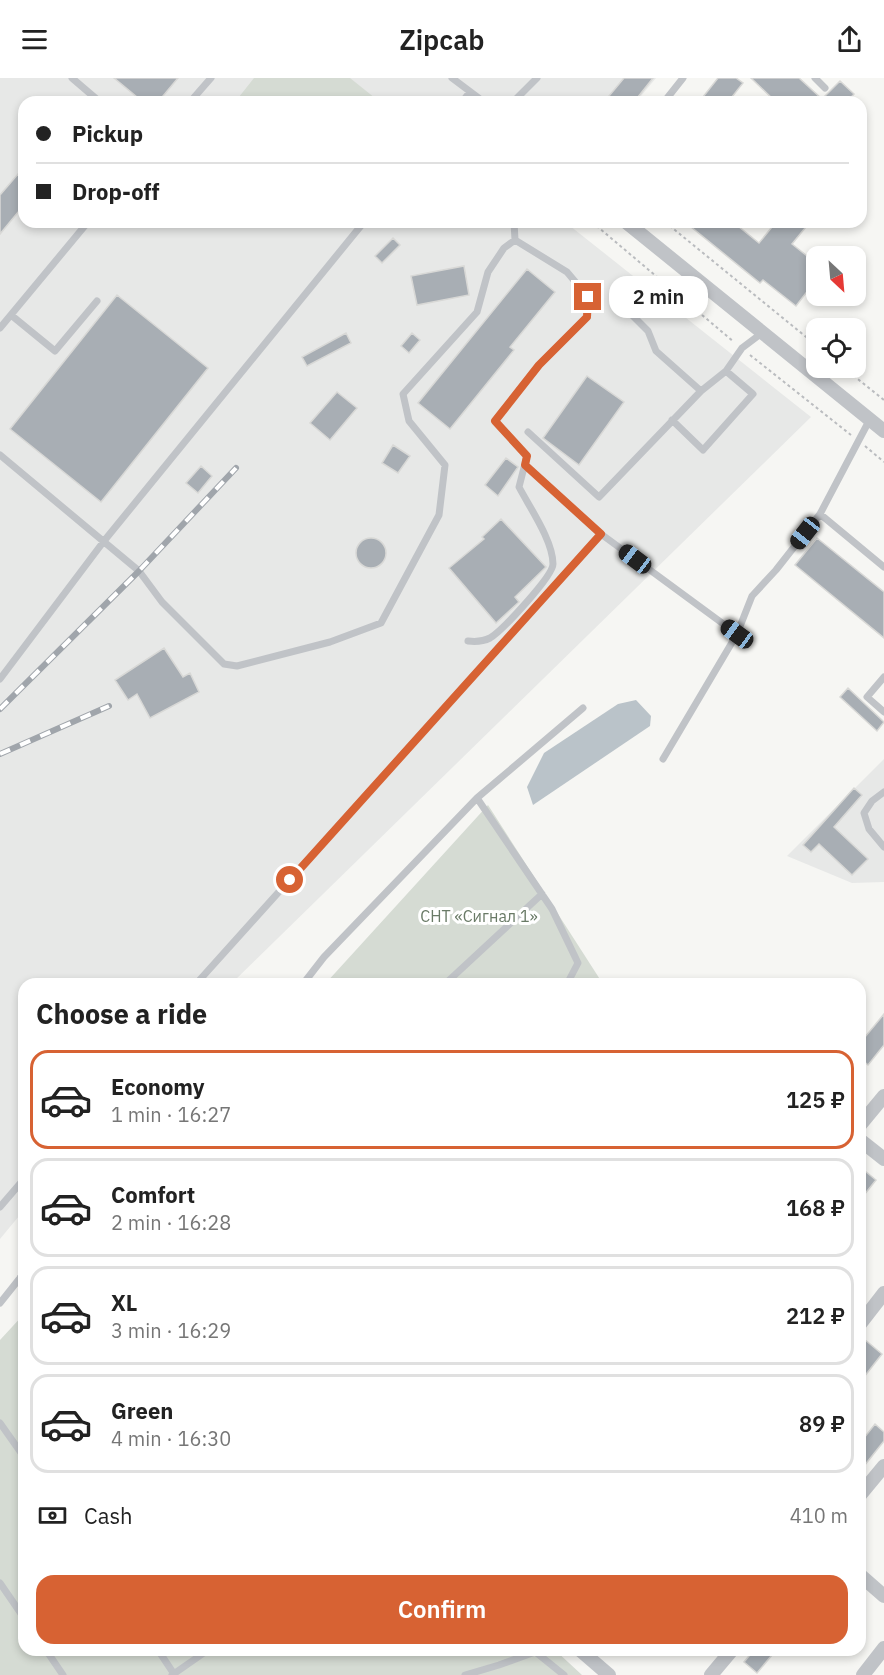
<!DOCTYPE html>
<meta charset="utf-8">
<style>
body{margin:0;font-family:"IBM Plex Sans",sans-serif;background:#f6f6f6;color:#222;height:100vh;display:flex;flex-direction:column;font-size:22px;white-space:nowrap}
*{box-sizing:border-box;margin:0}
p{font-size:20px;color:#767676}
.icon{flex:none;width:33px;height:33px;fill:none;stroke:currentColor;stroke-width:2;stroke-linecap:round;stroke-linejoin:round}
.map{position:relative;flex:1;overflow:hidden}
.sheet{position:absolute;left:18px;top:900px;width:848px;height:678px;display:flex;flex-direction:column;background:#fff;border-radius:18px;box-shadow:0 3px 9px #0003}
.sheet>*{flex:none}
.hud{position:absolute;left:18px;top:18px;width:849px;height:132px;border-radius:18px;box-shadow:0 3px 9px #0003;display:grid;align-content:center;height:132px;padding:0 18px;background:#fff}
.needle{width:39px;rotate:154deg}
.controls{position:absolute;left:806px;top:168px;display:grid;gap:12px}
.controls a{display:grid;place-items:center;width:60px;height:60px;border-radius:12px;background:#fff;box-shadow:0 3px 9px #0003;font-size:30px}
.end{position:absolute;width:27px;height:27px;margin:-14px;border:8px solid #d76233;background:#fff;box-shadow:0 0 0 3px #fff}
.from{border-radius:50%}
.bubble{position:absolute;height:42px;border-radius:18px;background:#fff;box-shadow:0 3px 9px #0003;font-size:20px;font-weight:600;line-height:42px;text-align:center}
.car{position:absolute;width:18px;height:36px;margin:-18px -9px;border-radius:8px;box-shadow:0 0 4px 2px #0007;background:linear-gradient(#222 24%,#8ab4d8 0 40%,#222 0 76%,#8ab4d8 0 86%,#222 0)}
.hud b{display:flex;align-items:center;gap:21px;height:57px;font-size:22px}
.hud b+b{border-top:2px solid #e0e0e0}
.hud i{width:15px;height:15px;background:#222}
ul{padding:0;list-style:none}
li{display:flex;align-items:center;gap:18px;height:99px;margin:0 12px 9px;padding:0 6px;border:3px solid #e0e0e0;border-radius:18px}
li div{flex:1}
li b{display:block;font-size:22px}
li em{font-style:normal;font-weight:600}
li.on{border-color:#d76233}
li>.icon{width:54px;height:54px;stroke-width:1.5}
h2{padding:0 18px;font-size:27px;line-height:72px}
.pay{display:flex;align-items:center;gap:15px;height:66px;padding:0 18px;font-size:22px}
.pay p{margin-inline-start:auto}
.primary-button{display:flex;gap:12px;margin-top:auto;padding:12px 18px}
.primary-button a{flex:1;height:69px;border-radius:18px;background:#d76233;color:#fff;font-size:24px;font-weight:600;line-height:69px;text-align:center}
header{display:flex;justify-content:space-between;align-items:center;height:78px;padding:0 18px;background:#fff;font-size:27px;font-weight:600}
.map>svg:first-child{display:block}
</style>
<header><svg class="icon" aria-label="menu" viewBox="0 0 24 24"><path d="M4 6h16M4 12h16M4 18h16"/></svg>Zipcab<svg class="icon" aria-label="share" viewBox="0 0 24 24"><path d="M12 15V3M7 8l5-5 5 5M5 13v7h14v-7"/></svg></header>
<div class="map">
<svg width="884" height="1597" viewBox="0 0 884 1597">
<rect width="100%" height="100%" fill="#f6f6f3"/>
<path fill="#e7e8e7" d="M0,0H656L636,24H24V144H565L811,339L231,906H24V1132L0,1161Z
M884,681V804L852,805L787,778Z"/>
<path fill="#d5dbd3" d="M254,0H350L380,24H235Z
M488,727L603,906H325Z
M24,1236V1572H555L582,1597H0V1262Z"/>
<path fill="#bac3c9" d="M636,622L651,638L650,648L533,727L527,709L544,675L618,626Z"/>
<path fill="#a8aeb4" stroke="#d8d8d6" stroke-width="1.5" d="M114,0H178L158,24H143Z
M624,0H653L634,24H604Z
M718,0H736L743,5L728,24H699Z
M751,0H799L822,21L840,3L854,16L847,24H776Z
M18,96L24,101V127L0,156V117Z
M685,144H733L759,165L776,144H810L792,166L816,185V202L796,228L763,202L760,205Z
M393,160L400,167L382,185L375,178Z
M464,188L469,217L417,227L411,198Z
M527,191L555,214L510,269L514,272L450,351L418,325Z
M117,217L208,290L101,424L10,351Z
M346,255L351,265L307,288L302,279Z
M412,255L420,262L409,275L401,268Z
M587,298L624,324L579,387L543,360Z
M337,314L357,330L330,362L310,345Z
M393,367L410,378L398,395L382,385Z
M506,380L518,389L498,418L485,407Z
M201,388L212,398L198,415L186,405Z
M501,441L546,489L515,519L519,524L496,545L449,490L484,461L482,459Z
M356 475a15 15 0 1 1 30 0a15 15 0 1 1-30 0Z
M817,460L884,514V560L795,487Z
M164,570L183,599L190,595L199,614L150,640L137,616L128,622L115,602Z
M848,610L884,644L877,653L840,619Z
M854,710L862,717L834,749L868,781L852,797L819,766L811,774L803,767Z
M884,936V967L868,987L860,980V965Z
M860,1089L876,1102L860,1122Z
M864,1261L882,1276L860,1304V1267Z
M875,1346L884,1354V1363L860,1393V1365Z
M754,1572H766L772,1577L757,1595L744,1584Z"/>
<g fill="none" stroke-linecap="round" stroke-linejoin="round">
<path stroke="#babcbf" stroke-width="2" stroke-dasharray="3 3" stroke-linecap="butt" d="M592,144L734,264
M665,144L816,267
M750,277L851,357
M844,290L884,322
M865,368L884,384"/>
<path stroke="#c0c3c7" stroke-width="7" d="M72,0L100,24
M452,0L484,24
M815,0L825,10
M190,24L211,0
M462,24L470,14
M513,24L537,0
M664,24L683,0
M514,144L515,162
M631,236L648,253L656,273L701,313
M11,237L55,273L97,223
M0,250L88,144
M672,342L703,372L753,316L726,293
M528,354L599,419L701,313L726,293L742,270L762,255
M0,377L139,493L162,524L224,586L237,588L330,564L381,545L439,437L445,387L409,343L403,316L477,234L488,194L504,170L515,162L567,194L588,219L587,239L539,287L495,343L527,378L519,409C530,430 553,463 553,486C553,498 502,553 490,560C482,564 476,564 468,563
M525,387L601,456L737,556
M820,436L884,489
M884,599L867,619L884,634
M0,601L104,463L364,144
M663,681L737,556L752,518L776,492L820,436L870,341
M884,714L872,723L864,735L869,751L884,769
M477,720L552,831L578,885L567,906
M196,906L601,456
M303,906L324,879L477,720L583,630
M445,906L542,816
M0,1129L24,1101
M20,1200L24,1217
M0,1225L24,1195
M0,1345L24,1379
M0,1505L24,1540
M46,1572L63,1597
M158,1572L174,1596
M533,1572L564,1597
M172,1597L208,1572
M465,1597L499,1587L535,1574"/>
<path stroke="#c0c3c7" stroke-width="14" d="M626,144L884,353
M860,1047L884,1018
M860,1062L884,1081
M860,1246L884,1215
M860,1417L884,1388
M860,1497L884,1518
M580,1572L609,1597
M711,1597L732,1572
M863,1597L884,1570"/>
<defs>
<path id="rail" d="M0,631L139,493L236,390
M0,676L109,628"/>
</defs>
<use href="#rail" stroke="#a0a5ab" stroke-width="6"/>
<use href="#rail" stroke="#fff" stroke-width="4" stroke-dasharray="11" stroke-linecap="butt"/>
</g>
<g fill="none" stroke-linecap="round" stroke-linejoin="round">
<path stroke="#d76233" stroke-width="8" d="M290,802L601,456L525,387L527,378L495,343L539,287L587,239L588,219"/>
</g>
<g text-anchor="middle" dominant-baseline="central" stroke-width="6" stroke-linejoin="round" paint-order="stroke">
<g font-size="16" fill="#697a66" stroke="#fff">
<text x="479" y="838">СНТ «Сигнал 1»</text>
</g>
</g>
</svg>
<div class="controls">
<a><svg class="needle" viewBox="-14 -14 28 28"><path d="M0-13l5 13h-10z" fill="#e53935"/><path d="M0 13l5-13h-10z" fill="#767676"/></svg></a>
<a><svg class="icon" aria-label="locate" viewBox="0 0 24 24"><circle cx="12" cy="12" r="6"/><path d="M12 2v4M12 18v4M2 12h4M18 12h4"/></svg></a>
</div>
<i class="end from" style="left:290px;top:802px"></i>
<i class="end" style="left:588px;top:219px"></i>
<div class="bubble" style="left:609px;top:198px;width:99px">2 min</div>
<i class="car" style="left:805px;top:455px;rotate:218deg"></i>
<i class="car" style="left:635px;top:481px;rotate:307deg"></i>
<i class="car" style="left:737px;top:556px;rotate:306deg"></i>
<div class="hud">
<b><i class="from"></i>Pickup</b>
<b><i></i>Drop-off</b>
</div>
<section class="sheet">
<h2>Choose a ride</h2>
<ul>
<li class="on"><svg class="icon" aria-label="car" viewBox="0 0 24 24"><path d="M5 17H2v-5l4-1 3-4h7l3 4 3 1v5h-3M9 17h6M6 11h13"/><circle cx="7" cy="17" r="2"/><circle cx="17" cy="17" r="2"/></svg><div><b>Economy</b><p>1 min · 16:27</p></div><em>125 ₽</em></li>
<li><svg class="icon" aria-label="car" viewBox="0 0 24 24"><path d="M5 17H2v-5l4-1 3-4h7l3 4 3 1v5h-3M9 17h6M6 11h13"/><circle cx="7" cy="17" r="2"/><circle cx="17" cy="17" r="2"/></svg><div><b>Comfort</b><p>2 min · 16:28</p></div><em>168 ₽</em></li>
<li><svg class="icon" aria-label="car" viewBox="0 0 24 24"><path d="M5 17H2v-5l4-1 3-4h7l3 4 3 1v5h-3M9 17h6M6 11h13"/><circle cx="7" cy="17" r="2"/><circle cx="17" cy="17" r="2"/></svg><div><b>XL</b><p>3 min · 16:29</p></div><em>212 ₽</em></li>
<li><svg class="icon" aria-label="car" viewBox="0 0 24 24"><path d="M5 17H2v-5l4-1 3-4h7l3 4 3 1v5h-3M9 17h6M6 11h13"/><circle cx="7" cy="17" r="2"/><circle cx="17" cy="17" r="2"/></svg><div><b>Green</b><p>4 min · 16:30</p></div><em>89 ₽</em></li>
</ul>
<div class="pay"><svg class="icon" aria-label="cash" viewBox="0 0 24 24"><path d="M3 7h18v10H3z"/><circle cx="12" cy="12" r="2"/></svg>Cash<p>410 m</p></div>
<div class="primary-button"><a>Confirm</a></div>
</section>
</div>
